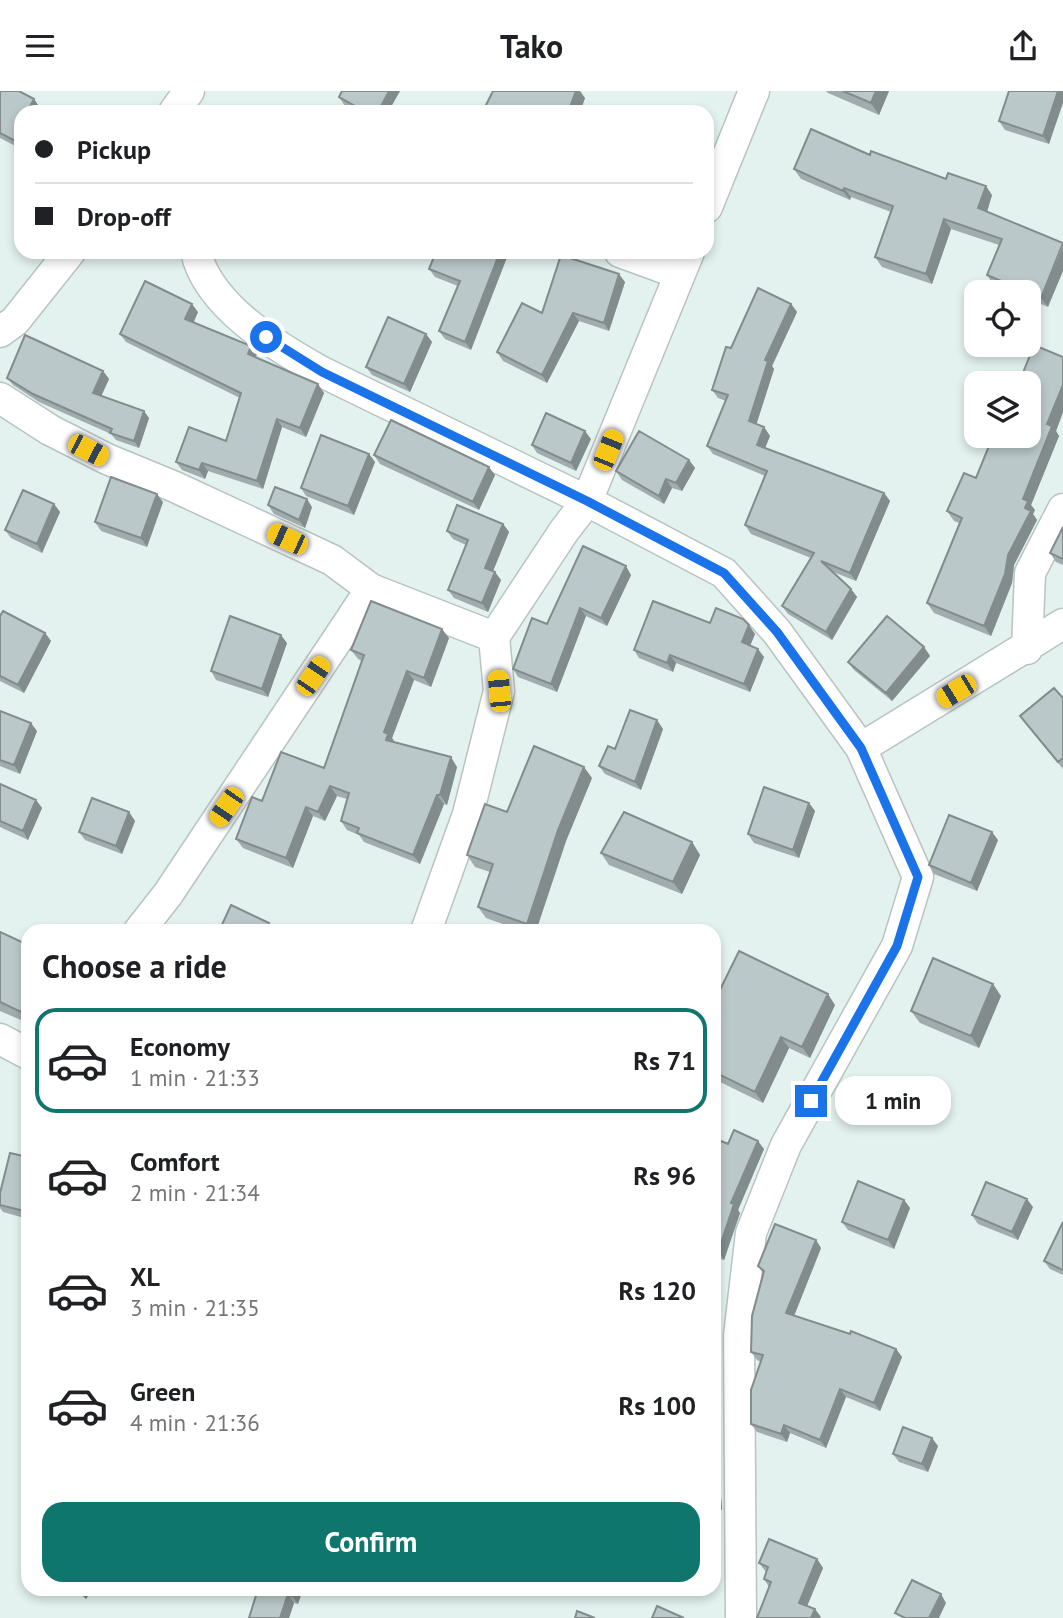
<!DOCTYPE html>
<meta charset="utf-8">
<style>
body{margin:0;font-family:"PT Sans",sans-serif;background:#f2f2f2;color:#202124;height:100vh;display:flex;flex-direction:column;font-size:26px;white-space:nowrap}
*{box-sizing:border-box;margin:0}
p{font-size:23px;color:#757577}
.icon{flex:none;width:38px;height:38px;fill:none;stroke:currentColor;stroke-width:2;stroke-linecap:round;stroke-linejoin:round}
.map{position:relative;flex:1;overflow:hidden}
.drawer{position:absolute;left:21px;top:833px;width:700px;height:672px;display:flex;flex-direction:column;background:#fff;border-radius:21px;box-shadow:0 4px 10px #0003}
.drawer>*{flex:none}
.guide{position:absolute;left:14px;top:14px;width:700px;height:154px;border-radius:21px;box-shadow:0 4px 10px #0003;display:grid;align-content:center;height:154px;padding:0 21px;background:#fff}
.controls{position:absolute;left:964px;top:189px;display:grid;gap:14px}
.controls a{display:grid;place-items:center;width:77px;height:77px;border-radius:14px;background:#fff;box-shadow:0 4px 10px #0003;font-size:35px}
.end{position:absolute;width:32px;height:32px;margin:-16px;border:9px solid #1a73e8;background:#fff;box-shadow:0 0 0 4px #fff}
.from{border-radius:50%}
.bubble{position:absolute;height:49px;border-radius:21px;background:#fff;box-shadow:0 4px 10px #0003;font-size:23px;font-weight:700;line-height:49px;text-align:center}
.car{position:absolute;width:21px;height:42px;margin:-21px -10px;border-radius:9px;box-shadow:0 0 5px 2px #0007;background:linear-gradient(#f5c518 24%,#345 0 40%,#f5c518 0 76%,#345 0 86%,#f5c518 0)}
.guide b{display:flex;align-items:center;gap:24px;height:66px;font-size:26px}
.guide b+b{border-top:2px solid #e0e0e0}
.guide i{width:18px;height:18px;background:#202124}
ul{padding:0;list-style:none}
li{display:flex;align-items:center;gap:21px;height:105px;margin:0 14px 10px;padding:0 7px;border:4px solid transparent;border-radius:21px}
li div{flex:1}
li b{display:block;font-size:26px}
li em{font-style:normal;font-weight:700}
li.on{border-color:#0f766e}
li>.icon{width:63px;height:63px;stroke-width:1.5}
h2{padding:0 21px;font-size:32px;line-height:84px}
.cta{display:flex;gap:14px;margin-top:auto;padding:14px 21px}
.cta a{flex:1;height:80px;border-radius:21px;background:#0f766e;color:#fff;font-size:28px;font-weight:700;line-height:80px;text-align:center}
header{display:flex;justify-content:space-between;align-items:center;height:91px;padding:0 21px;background:#fff;font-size:32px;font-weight:700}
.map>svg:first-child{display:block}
</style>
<header><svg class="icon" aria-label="menu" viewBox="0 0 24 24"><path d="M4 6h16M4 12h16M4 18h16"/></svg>Tako<svg class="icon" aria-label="share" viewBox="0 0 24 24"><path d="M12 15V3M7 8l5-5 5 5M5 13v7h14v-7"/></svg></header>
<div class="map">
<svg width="1063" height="1527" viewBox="0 0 1063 1527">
<rect width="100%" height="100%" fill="#e3f2ef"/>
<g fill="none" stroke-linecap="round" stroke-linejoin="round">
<defs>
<path id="minor" d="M174,21L189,0
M707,116L754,0
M196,161C208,215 277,256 322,281L587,410L724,482L777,541L861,657L918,786L897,855L786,1054L751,1142L739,1245L741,1527
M620,161L680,183
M0,241L15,230L70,161
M0,307L50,339L107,368L175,396L332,469L371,498L494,546
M1027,558L1030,482L1063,418
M861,657L1063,533
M139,840L168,803L371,498
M426,840L468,723L499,600L494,546L564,440L587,410L689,161
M0,948L28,963"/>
</defs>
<use href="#minor" stroke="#b7c4c2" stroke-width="33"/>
<use href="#minor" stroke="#fff" stroke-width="30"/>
</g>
<path fill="#a0acad" d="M0,0L34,8L40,17L21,21V58L0,47Z
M400,0L388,21H357L345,15L339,6Z
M826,0H889L879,24L828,2Z
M1063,0L1049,53L1005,39L999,30Z
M585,7L580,21H488L485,16Z
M870,64L992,104L987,121L1048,216L1029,208V201H1012L993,193L987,184L999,154L951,138L932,193L882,176L875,166L891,121L851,106L850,109L801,88L794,78Z
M509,161L471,259L445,248L439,240L458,195L435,186L429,178Z
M625,191L609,240L579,230L547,292L503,270L497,261L542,222Z
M791,213L797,221L772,275L774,278L756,333L764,336L770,345L765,357L884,402L890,410L856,490L833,481L851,498L857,506L832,549L788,523L782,515L811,467L751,443L745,434L765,385L713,363L707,355L726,310L718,307L712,299L731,257Z
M198,221L194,231L251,255L257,263L256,266L324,302L306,346L282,336L263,398L208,380L205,388L182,379L176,371L226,350L240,307L126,251L120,243Z
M426,243L432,251L410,301L372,284L366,276Z
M1063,266V321L1056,340L1059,345L1031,414L1035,419L1033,423L1037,429L1014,474L1012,492L991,545L934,522L927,512L959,432L954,430L947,420L976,387Z
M103,280L109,288L101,305L149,327L139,357L116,349L111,343L39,311L13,294L7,287Z
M591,348L576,380L537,362L532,354Z
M369,363L375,371L354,424L306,405L301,397Z
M374,364L495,384L479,419L380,373Z
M689,369L695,377L682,400L672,397L664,413L622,389L616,380Z
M163,411L147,456L101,440L95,431Z
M54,413L60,421L42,462L11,447L5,439Z
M268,414L312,416L305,437L274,423Z
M503,433L509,441L493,480L501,489L488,521L454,507L448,499L466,454L453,448L447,440Z
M1063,436V474L1056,471L1050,462Z
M631,484L607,535L586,525L557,601L518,586L513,578L547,533Z
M0,525L45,542L51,550L24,602L0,590Z
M710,532L755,543L750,554L764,566L750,601L676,572L673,581L639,567L634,559Z
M449,547L431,596L414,589L392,647L395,651L457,676L447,714L444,713L420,773L364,751L359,744L347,739L341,730L347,708L337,705L325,730L313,725L293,777L243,757L236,748L262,710L324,677L362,570L358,568L351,559Z
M287,552L268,606L216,589L211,580Z
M924,556L930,565L892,610L854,579L848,571Z
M1063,607V678L1020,625Z
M0,620L37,640L20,683L0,675Z
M663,638L641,699L605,683L599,675L615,658Z
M592,687L566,750L536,840H523L486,827L478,816L490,781L475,776L467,764L507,721Z
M0,693L36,709L42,717L28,749L0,736Z
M809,712L815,720L799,767L754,752L748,743Z
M129,721L135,730L122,763L85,749L79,741Z
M998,749L977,800L934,783L929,774Z
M692,751L700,764L682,803L609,774L601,762Z
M0,841L28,854V932L0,920Z
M1001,905L979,957L920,932L911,920Z
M714,911L835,914L810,967L789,957L763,1012L714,988Z
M714,1047L728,1053L764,1058L738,1119L740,1122L724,1169L714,1166Z
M28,1066V1128L3,1121L0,1117V1102Z
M904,1109L910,1117L894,1158L848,1139L842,1131Z
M1033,1116L1018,1149L978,1133L972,1124Z
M1063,1131V1184L1050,1178L1044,1170Z
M821,1157L794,1225L896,1258L902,1266L880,1320L846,1306L826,1357L790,1342L787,1351L757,1341L751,1333L761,1271L757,1269L751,1261L763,1182L758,1175Z
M714,1325L722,1419H714Z
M938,1355L928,1381L899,1371L893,1363Z
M817,1468L823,1477L807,1515L821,1526L769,1496L764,1488L766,1481L759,1472Z
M73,1498H93L86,1508Z
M258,1498H303L298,1513L294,1512L289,1527H249Z"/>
<path fill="#828c8d" d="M389,0H400L388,21H378Z
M576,0H580L585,7L580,21H568Z
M876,0H889L879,24L871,12Z
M1058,0H1063V12L1049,53L1043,45Z
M34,8L40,17L38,21H27Z
M986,95L992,104L985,127L978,117Z
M844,97L851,106L850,109L843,100Z
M944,128L951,138L932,193L926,183Z
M1063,155V180L1048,216L1041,207Z
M500,161H509L471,259L465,251Z
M619,183L625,191L609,240L604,232Z
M192,213L198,221L191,236L185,228Z
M791,213L797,221L772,275L774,278L755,338L749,330L765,269Z
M573,222L579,230L547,292L542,284Z
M426,243L432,251L410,301L404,293Z
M251,255L257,263L254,271L248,263Z
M103,280L109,288L99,310L93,302Z
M318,293L324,302L306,346L300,337Z
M1063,294V321L1056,340L1059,345L1031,414L1035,419L1033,423L1037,429L1014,474L1012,492L991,545L984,535L1008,464L1025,417L1023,408L1047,333Z
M144,320L149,327L139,357L134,350Z
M277,328L282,336L263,398L257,390Z
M764,336L770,345L763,362L757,354Z
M585,340L591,348L576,380L571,372Z
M369,363L375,371L354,424L348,415Z
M689,369L695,377L682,400L676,392Z
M202,372L208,380L205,388L199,379Z
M489,376L495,384L479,419L473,411Z
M666,388L672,397L664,413L659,405Z
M884,402L890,410L856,490L850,482Z
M157,403L163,411L147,456L141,447Z
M307,408L312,416L305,437L299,429Z
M54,413L60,421L42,462L37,453Z
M503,433L509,441L491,485L485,477Z
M626,475L631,484L607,535L601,527Z
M495,481L501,489L488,521L482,512Z
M851,498L857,506L832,549L826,541Z
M580,517L586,525L557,601L551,593Z
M749,534L755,543L748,560L742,551Z
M442,538L449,547L431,596L424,587Z
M45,542L51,550L24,602L18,594Z
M281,544L287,552L268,606L262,598Z
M924,556L930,565L892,610L886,602Z
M758,558L764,566L750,601L744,593Z
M670,564L676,572L673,581L667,572Z
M407,580L414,589L392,647L395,652L386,649L384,641Z
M657,629L663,638L641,699L635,691Z
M31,632L37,640L20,683L14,674Z
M451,666L457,676L447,714L440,704Z
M584,676L592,687L566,750L536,840H532L527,833L558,739Z
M330,695L337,705L325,730L318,721Z
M437,704L444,713L420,773L413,764Z
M36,709L42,717L28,749L23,740Z
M809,712L815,720L799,767L793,759Z
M306,716L313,725L293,777L286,767Z
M129,721L135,730L122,763L116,755Z
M992,741L998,749L977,800L971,792Z
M692,751L700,764L682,803L673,791Z
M269,832L275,840H265Z
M993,893L1001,905L979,957L971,945Z
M828,903L835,914L810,967L802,956Z
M28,907V931L21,921Z
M781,946L789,957L763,1012L755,1001Z
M758,1050L764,1058L738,1119L740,1122L724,1169L718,1161L731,1112Z
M1027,1108L1033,1116L1018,1149L1012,1141Z
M904,1109L910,1117L894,1158L888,1149Z
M816,1149L821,1157L792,1230L786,1222Z
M896,1258L902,1266L880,1320L874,1312Z
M840,1298L846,1306L826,1357L820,1349Z
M714,1325L715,1326L722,1419L714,1408Z
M784,1334L790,1342L787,1351L781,1343Z
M932,1347L938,1355L928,1381L922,1373Z
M817,1468L823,1477L805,1520L799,1512Z
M81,1498H93L86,1508L80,1499Z
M294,1498H303L298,1513L292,1505Z
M288,1503L294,1512L289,1527H280Z
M941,1503L946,1512L939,1527H929Z
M815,1518L821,1526L820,1527H811Z"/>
<path fill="#bac8c9" stroke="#828c8d" stroke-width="2" d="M0,0H19L34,8L27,21H21V53L0,42Z
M342,0H389L378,21H366L339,6Z
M493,0H576L568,21H498L485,16Z
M843,0H876L871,12Z
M1009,0H1058L1043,45L999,30Z
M811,38L870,64L871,60L946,88L948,82L986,95L978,117L1063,152L1041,207L987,184L1002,148L944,128L926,183L875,166L893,115L844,97L843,100L794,78Z
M436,161H500L465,251L439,240L460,190L429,178Z
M561,164L619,183L604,232L573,222L542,284L497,261L522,212L542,222Z
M145,190L192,213L185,228L251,255L248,263L318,293L300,337L277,328L257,390L202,372L199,379L176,371L189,336L226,350L241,302L120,243Z
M758,197L791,213L765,269L768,270L749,330L764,336L757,354L884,402L850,482L821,470L851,498L826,541L782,515L814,462L745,434L767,380L707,355L728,304L712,299L726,256L731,257Z
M388,226L426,243L404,293L366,276Z
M25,244L103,280L93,302L144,320L134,350L110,342L112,338L33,303L7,287Z
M1034,254L1063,266V294L1047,333L1052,335L1023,408L1028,410L1025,417L1031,420L1008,464L1005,483L984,535L927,512L962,427L947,420L964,382L976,387L993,345H1029V292H1019Z
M546,322L585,340L571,372L532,354Z
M391,329L489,376L473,411L374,364Z
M639,340L689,369L676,392L666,388L659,405L616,380Z
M321,344L369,363L348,415L301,397Z
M111,386L157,403L141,447L95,431Z
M275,396L307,408L299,429L268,414Z
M23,399L54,413L37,453L5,439Z
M457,414L503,433L485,477L495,481L482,512L448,499L468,449L447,440Z
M1063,436V468L1050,462Z
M583,455L626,475L601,527L580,517L551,593L513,578L532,527L547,533Z
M371,510L442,538L424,587L407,580L384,641L388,643L386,649L451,666L440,704H437L413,764L357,742L359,737L341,730L349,702L330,695L318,721L306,716L286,767L236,748L252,706L262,710L281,661L324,677L364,564L351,559Z
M653,510L710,532L716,517L743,528L749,534L742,551L758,558L744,593L670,564L667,572L634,559Z
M3,520L45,542L18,594L0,585V525Z
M230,525L281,544L262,598L211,580Z
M887,525L924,556L886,602L848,571Z
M1054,597L1063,607V667L1058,671L1020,625Z
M630,619L657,629L635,691L599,675L608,655L615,658Z
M0,620L31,632L14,674L0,669Z
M534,655L584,676L558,739L527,833L478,816L493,773L467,764L485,713L507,721Z
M0,693L36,709L23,740L0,730Z
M764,696L809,712L793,759L748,743Z
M92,707L129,721L116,755L79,741Z
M624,721L692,751L673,791L601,762Z
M949,724L992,741L971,792L929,774Z
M231,814L269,832L265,840H219Z
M0,841L28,854V907L21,921L0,911Z
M739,860L828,903L802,956L781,946L755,1001L714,981V911Z
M933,867L993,893L971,945L911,920Z
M734,1039L758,1050L731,1112L734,1113L718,1161L714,1159V1047L728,1053Z
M10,1062L28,1066V1121L0,1114V1102Z
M858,1090L904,1109L888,1149L842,1131Z
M986,1091L1027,1108L1012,1141L972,1124Z
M1063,1131V1179L1044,1170Z
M775,1133L816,1149L786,1222L850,1243L851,1240L896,1258L874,1312L840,1298L820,1349L784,1334L781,1343L751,1333V1299L763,1264L751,1261L752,1225L764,1180L758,1175Z
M28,1292V1301L24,1298Z
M903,1336L932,1347L922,1373L893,1363Z
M769,1448L817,1468L799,1512L815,1518L811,1527H757L771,1491L764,1488L768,1476L759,1472Z
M912,1489L941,1503L929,1527H905L895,1522Z
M258,1498H294L292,1505L288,1503L280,1527H249Z
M657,1515L684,1527H652Z
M577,1520L595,1527H575Z"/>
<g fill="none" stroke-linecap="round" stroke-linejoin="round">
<path stroke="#1a73e8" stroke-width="9" d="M266,246L322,281L587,410L724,482L777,541L861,657L918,786L897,855L811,1010"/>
</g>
</svg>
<div class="controls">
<a><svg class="icon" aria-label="locate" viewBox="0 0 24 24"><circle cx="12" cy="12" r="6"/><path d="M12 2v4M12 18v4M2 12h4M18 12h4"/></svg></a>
<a><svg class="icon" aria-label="layers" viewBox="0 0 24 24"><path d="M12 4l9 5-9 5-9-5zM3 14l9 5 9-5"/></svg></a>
</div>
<i class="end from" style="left:266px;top:246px"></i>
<i class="end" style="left:811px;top:1010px"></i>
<div class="bubble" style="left:835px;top:985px;width:116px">1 min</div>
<i class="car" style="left:88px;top:359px;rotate:117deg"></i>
<i class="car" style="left:608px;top:359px;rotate:22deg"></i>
<i class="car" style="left:287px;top:448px;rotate:295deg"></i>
<i class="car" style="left:313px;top:585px;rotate:34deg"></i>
<i class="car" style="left:499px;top:600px;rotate:355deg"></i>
<i class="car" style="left:956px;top:600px;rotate:239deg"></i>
<i class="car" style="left:226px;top:716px;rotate:214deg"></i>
<div class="guide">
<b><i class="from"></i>Pickup</b>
<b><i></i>Drop-off</b>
</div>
<section class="drawer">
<h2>Choose a ride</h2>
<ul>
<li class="on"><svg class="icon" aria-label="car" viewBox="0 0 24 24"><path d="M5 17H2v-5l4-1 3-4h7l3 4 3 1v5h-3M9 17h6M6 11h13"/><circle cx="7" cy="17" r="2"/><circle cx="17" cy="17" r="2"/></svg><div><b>Economy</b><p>1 min · 21:33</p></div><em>Rs 71</em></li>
<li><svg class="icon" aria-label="car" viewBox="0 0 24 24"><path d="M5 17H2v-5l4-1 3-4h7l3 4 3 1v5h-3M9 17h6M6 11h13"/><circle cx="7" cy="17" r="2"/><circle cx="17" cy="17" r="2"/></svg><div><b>Comfort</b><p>2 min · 21:34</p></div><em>Rs 96</em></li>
<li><svg class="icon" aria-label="car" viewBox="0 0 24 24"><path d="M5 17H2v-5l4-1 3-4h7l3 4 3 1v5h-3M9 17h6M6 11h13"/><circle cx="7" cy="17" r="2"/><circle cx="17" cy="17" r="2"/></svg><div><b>XL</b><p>3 min · 21:35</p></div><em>Rs 120</em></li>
<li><svg class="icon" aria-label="car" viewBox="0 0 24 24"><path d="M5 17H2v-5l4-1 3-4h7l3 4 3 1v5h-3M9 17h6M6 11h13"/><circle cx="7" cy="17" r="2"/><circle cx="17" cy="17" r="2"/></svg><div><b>Green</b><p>4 min · 21:36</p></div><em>Rs 100</em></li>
</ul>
<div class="cta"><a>Confirm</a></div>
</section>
</div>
